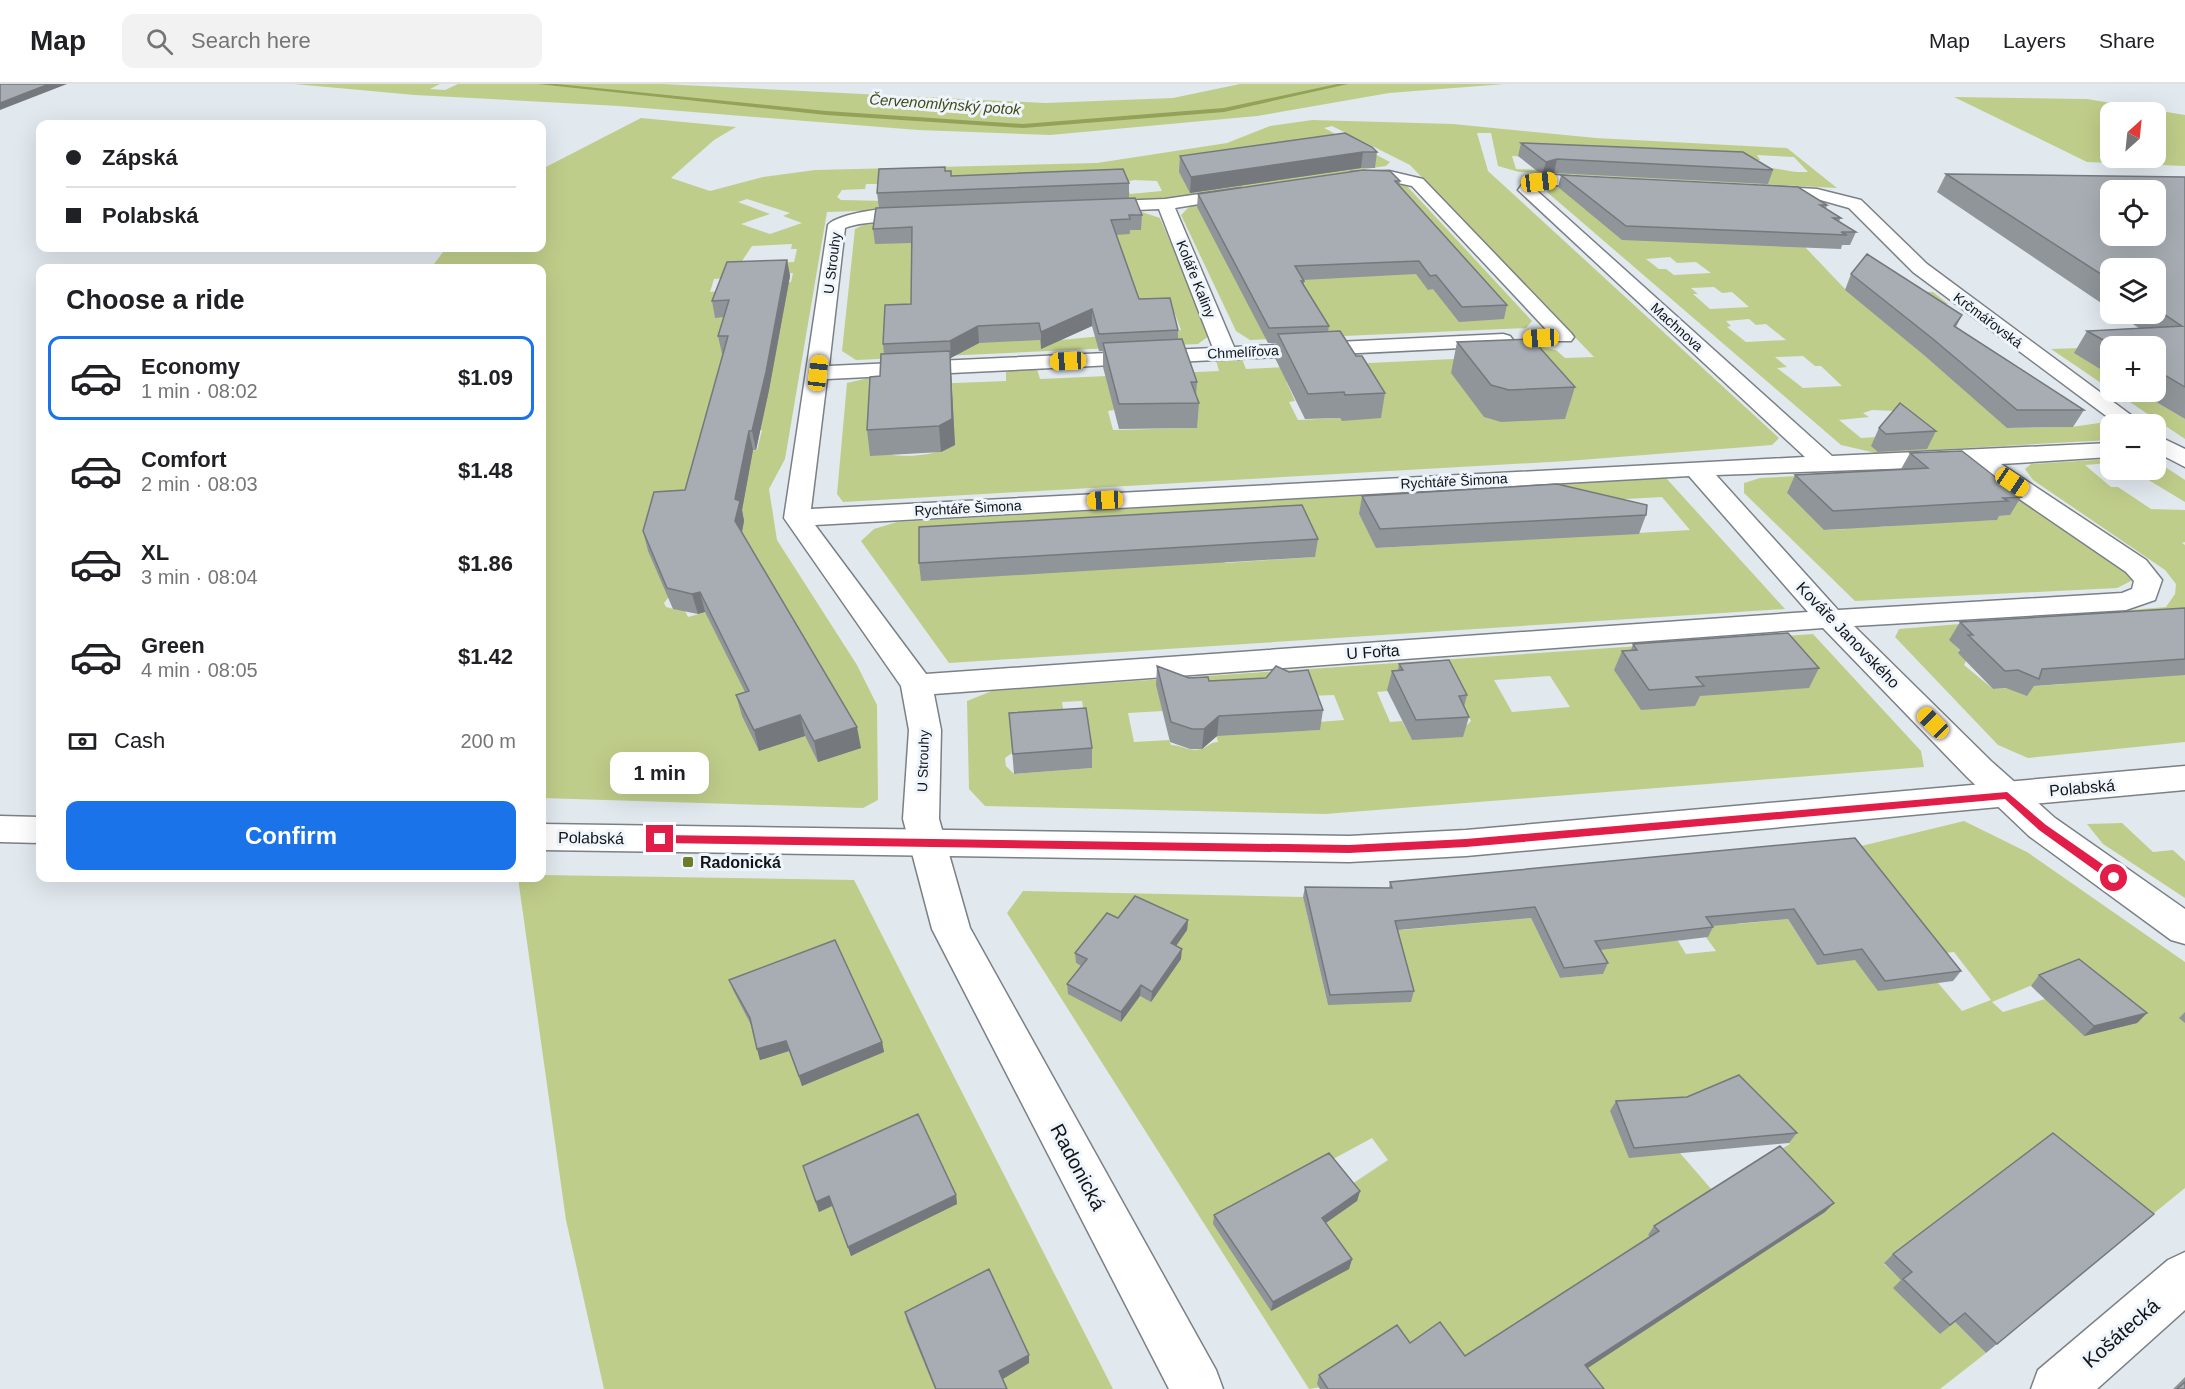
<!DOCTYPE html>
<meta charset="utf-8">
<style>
body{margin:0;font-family:Arial,sans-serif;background:#f2f2f2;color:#202124;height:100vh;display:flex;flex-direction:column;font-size:22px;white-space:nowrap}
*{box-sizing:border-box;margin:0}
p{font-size:20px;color:#757577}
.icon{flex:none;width:33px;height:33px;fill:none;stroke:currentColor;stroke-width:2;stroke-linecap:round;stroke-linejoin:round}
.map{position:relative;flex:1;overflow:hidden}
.details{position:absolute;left:36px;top:180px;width:510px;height:618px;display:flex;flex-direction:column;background:#fff;border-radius:12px;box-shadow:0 6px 24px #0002}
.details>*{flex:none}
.guide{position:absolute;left:36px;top:36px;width:510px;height:132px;border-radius:12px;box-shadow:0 6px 24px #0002;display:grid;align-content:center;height:132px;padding:0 30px;background:#fff}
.needle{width:39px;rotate:27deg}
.controls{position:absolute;left:2100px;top:18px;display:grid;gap:12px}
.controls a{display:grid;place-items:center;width:66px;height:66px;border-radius:12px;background:#fff;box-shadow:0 6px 24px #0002;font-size:30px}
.end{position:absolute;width:27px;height:27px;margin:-14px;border:8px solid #e11d48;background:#fff;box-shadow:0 0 0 3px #fff}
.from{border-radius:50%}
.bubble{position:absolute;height:42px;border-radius:12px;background:#fff;box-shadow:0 6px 24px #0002;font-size:20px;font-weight:600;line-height:42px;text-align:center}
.car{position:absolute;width:18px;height:36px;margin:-18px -9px;border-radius:8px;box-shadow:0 0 4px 2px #0007;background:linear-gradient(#f5c518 24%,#345 0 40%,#f5c518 0 76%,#345 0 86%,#f5c518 0)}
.guide b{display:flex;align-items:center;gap:21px;height:57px;font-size:22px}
.guide b+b{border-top:2px solid #e0e0e0}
.guide i{width:15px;height:15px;background:#202124}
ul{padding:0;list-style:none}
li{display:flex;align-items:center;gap:18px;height:84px;margin:0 12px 9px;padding:0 18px;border:3px solid transparent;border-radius:12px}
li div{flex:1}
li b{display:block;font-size:22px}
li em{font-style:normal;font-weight:600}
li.on{border-color:#1a73e8}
li>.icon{width:54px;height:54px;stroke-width:1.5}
h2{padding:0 30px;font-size:27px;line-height:72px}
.pay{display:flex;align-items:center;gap:15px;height:66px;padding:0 30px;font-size:22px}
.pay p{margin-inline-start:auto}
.primary-button{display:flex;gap:12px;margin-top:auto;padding:12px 30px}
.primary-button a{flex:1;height:69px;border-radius:12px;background:#1a73e8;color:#fff;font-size:24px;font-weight:600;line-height:69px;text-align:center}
header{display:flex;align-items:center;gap:36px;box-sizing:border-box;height:84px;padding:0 30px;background:#fff;border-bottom:2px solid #e0e0e0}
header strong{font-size:28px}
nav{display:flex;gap:33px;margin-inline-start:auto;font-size:21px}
.search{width:420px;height:54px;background:#f2f2f2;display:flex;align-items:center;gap:15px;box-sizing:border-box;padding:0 21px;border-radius:12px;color:#757577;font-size:22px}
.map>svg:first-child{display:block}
</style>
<header>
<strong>Map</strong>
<div class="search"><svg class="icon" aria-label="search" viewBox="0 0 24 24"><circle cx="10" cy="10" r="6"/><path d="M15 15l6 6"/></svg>Search here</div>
<nav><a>Map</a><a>Layers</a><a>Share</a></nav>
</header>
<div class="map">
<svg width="2185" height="1305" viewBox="0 0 2185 1305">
<rect width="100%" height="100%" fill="#e1e8ee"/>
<path fill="#bfcd8a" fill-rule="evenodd" d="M294,0H440L430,5L445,6L458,0H662L1045,19L1173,14L1240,0H1505L1389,9L1257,32L1050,51L918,46L619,22L415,11Z
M1954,13L2087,15L2185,31V82L2087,78ZM2110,28H2156V74H2110Z
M641,34L736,43L714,56L671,94L710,107L763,93L815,86L1097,79L1227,59L1270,42L1312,36L1453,40L1596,54L1787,64L1837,104L1519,88L1498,82L1491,49H1477L1488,87L1779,354L1772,361L1567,377L843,418L837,410L847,299L877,292L878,302L1006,297V286L1037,285L1040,295L1219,287L1216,276L1242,275L1246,285L1538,271L1530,261L1556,266L1565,274L1594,273L1410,81L1332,42L1324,44L1390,78L1386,82L1162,116L827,128L785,375L769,405L777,456L857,581L877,621L878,716L863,724L542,714V639L544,626L542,617V184H431L446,164H542V85ZM1757,71L1794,73L1808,88C1790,89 1777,83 1759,83L1753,76H1760ZM1512,72L1534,73L1558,87L1516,85ZM1134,96L1157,97L1162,107L1130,110L1126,98ZM866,100H888L887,117L841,116L837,113L842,106L865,105ZM747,115L790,129L783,132L802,139L770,150L741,140L770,130L738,118ZM792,160L791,165H797L794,178L747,180L742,177L752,162ZM793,189L791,198L710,208L714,195ZM1333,295L1342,337L1340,334L1298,336L1289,318L1295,317L1286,297ZM952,314L955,361C933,373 894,376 871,365ZM1114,326L1197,344L1113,346L1108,327ZM742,346H762L757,366L705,369ZM742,422L740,435L660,427ZM770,510L688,533L683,523L674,525L666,523L664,519L668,514ZM826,605L819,678L805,652L759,667Z
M1370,95L1395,97L1406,101L1532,237L1526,244L1250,256L1236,247L1181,131L1190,122Z
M1560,102L1764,120L1846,206L1933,208L1948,220H1863L2012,344L2071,343L2106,338L2110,341V356L1876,369L1841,361L1547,108L1548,103ZM1670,173L1677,179L1696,178L1711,189L1674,191L1666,185H1659L1646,175ZM1714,203L1722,209L1732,208L1749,223L1710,225L1693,210H1698L1691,204ZM1749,235L1756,241L1766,240L1786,256L1746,258L1727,243L1731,242L1726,237ZM1803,272L1815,282H1821L1842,302L1803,304L1777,284L1787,283L1775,273ZM1872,326L1895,327L1892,352L1861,354L1839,336L1869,333L1863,329Z
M1139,127L1160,134L1210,251L1198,260L856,276L842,267L855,145L869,138ZM1175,230L1181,246L1169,247L1150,231ZM1098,235L1102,252L1061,256Z
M2110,263V305L2051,265Z
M2115,308H2139L2185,335V355Z
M2110,375V379L2085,381L2111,403H2118L2151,425L2185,426V458L2182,459L2185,461V658L2028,674L1998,661L1895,553L1899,545L2166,523L2175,510L2176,500L2165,486L2033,396L2025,385L2031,380ZM1950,556L2065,600L1993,605L1964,581L1966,577L1962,569Z
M2156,377L2185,396V418L2132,386H2156Z
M1964,384L1990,391L2122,482L2133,496L2117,504L1855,517L1744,409V399L1760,394ZM1788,410L2010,431L1993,432L1996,436L1956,438L1952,435L1881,443L1877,439L1843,442L1846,445L1825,446Z
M1666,394L1785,525L949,579L861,457L874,445L897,438ZM1662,413L1690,446L1377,464L1359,430ZM1214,444L1315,473L1225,479Z
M1813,550L1921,667L1924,683L1325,730L985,722L969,705L967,617L992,607ZM1550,592L1570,623L1512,628L1494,596ZM1398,606L1464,623L1471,637L1467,641L1412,656L1402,637L1390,638L1377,608ZM1334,611L1344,636L1318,638L1320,646L1280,648L1308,612ZM1206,613L1218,658C1210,658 1208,663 1201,665C1190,668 1181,661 1171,661L1169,656L1134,658L1128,629L1163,627ZM1082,617L1092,684L1014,690L1006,682L1005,674L1012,669L1066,645L1062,618Z
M1964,737L2027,768L2185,878V1104L2142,1139L1884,1180L1903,1197L1939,1249L1955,1238L1986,1269L1940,1305H1591L1579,1289L1644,1247L1600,1191L1460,1281L1309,1305L1007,829L1023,807L1303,813L1328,921L1327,814L1402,846L1531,834L1560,894L1603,890L1547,793L1678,857L1686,870L1716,867L1655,783L1738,840L1788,835L1817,881L1849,765ZM1954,868L1991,916L1962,927L1938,899L1859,879ZM1181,875L1151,917L1140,912L1121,938L1087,885L1076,879ZM2070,885L2084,952L2045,915L2003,928L1992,918ZM1732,1001L1790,1060L1712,1106L1680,1069ZM1372,1054L1388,1076L1346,1104L1357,1117L1320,1143L1213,1140Z
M2122,739L2153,768L2173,766L2185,777V814L2103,760L2087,740Z
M542,791L854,796L1113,1305H604L566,1136L518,794H542ZM753,944L884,968L789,967L761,975ZM920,1040L851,1172L832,1122L819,1128Z"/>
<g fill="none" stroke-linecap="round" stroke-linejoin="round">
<path fill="#93a159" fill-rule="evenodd" d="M538,0H557L826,27L1023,40L1224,24L1337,0H1348L1224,28L1023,44L826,31Z"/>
<defs>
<path id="minor" d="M1389,87L1423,95L1571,249L1574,253L1571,257H1557L1412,102L1389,97L1351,98L1343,93L1351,88Z
M1554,91L1609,96L1611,99L1603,104L1554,101L1535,105L1832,372L2110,359V373L2001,380L2146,476L2162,496L2155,516L2126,526L1854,542L1991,677L2055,734L2185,825V860L2171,856L2029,752L1967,693L1823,544L934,610L941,646L939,735L970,844L1216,1286L1223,1305H1169L932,845L903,735L909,646L901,602L784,434L828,141C839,127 919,117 930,130C923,138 864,135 845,144L829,282L1213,264L1159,125L1092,128L1084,123L1092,118L1165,115L1241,104L1249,109L1247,112L1175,124L1234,263L1503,250L1510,252L1513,256L1510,260L1503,262L827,295L811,425L1805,373L1518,106L1524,98ZM1971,382L2126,488L2134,497L2132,505L2122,509L1838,526L1716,391ZM1689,392L1808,528L926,590L815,441Z
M1762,102L1817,105L1861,116L1927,180L2143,340H2117L1913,188L1849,124L1817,115L1756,110L1754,107Z
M2156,351L2185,365V383L2156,368Z
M2185,1168V1226L2097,1305H2031L2038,1286L2168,1176Z"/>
<path id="tertiary" d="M2185,682V706L1466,772L1349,778L542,766V740L1349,752L1466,746Z
M0,732L40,733V759L0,758Z"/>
</defs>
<use href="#minor" stroke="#7b8086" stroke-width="3"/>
<use href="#tertiary" stroke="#7b8086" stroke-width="3"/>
<use href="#minor" fill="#fff" fill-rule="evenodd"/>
<use href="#tertiary" fill="#fff" fill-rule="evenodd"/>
</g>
<path fill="#90959a" d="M1345,49L1377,68L1375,84H1361L1190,109L1179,88L1180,72Z
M1521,59L1773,86L1768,100L1554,89L1542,91L1518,72Z
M945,87L951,92L1129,99V114L1142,131L1141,146H1130V150L1116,151L1139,215L1178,246V255L1197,298L1196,312L1199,319L1197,344L1119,345L1103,283V267H1099L1092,242L1041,265L1040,256L979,259L950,274L955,361L941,368L870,372L867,346L880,292L884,270L883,260L911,220L912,159L875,160L873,145L879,124L877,109Z
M1946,90L2185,93V335L2139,308H2156V262H2110V291L2074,269L2087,247L2139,244L2117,230H2156V184H2110V225L1937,108Z
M1561,91L1827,121L1826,125L1841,134L1839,137L1856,148L1850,161H1842L1841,165L1622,156L1558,103Z
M1400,97L1399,102L1507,221L1504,235L1459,238L1433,205L1428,206L1416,190L1303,196L1304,197V201L1329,242L1328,248L1356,272L1385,309L1381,334L1342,337L1340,334L1305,335L1275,274L1277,259H1268L1197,123L1198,110Z
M787,176L790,192L769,306L756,366H753L742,426L744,437L742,448L861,664L818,678L805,652L759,667L742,632L736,611L745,608L705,528L698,530L673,525L648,467L643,447L685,406L723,270H722L718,252L724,233L715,234L712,217Z
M1851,190L1962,231L1956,243L2084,326L2073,343L2007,344L1925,272L1845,206Z
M1457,258L1575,303L1565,335L1501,338L1484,333L1451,289Z
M1879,344L1936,347L1927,365L1878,368L1871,362Z
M1910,369L2021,413L2010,431L1999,432L1997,436L1824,446L1787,409L1795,391L1901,385Z
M1362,412L1646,431L1639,450L1376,464L1359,430Z
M1318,455L1315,473L921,497L919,479Z
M2185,524V591L2034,602L2027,612L2006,604L1993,605L1958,569L1960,566L1949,556L1960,538Z
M1633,560L1819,584L1809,604L1700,612L1695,622L1641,626L1614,586L1622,567L1631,566Z
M1399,580L1467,611L1464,623L1469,633L1463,653L1412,656L1387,606L1392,587L1398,586Z
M1157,582L1189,594L1209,597L1323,626L1320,646L1217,652L1202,665H1190L1170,658L1156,601Z
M1009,629L1092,664V684L1014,690Z
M1855,754L1961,887L1953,897L1878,907L1855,876L1817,881L1788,835L1712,842L1713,843L1708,853L1600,866L1608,879L1603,890L1560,894L1531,834L1398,846L1414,907L1411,918L1328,921L1303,813L1305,803L1389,804L1390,798Z
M1118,834L1188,836L1187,846L1176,862L1181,875L1151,918L1140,912L1121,938L1068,910L1067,900L1081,882L1076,879L1075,869Z
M2039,891L2147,929L2137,939L2084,952L2031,902Z
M729,896L882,958L884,968L802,1002L789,967L760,976L751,941L733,906Z
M2185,928V939L2179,934Z
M1616,1017L1797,1049L1789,1059L1629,1074L1610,1027Z
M806,1092L956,1111L957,1120L851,1172L832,1122L819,1128Z
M1360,1107L1357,1117L1326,1139L1352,1175L1349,1185L1271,1227L1213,1140L1214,1131Z
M1825,1128L1588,1284L1604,1305H1320L1317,1300L1319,1291L1410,1259L1465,1272L1650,1153L1648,1151L1654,1142Z
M2154,1130L1986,1269L1955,1238L1940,1250L1893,1204L1901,1196L1884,1179L1893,1170Z
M905,1228L1029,1271V1279L1003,1295L1007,1305H935L907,1237Z
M2185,1293V1305H2173Z"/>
<path fill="#75797d" d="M49,0H67L0,26V19Z
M1363,68L1361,84L1190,109L1191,93Z
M1557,75L1554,89L1542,91L1546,78Z
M787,176L790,192L769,306L756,366L752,347Z
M1092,225V242L1041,265V248Z
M978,242L979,259L951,274L950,257Z
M950,267L955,361L941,368L939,342Z
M749,347L753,366L742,426L744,437L740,457L735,437V415Z
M700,508L705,528L698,530L692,510Z
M800,631L805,652L759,667L754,646Z
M1219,632L1217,652L1202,665L1204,645Z
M857,643L861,664L818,678L814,657Z
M1188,836L1187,846L1171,869V859Z
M1182,865L1181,875L1151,918L1152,908Z
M1141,901L1140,912L1121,938V928Z
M2147,929L2137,939L2084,952L2094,942Z
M786,957L789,967L760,976L757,965Z
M882,958L884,968L802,1002L799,992Z
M1360,1107L1357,1117L1320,1143L1322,1134Z
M956,1111L957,1120L851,1172L848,1163Z
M829,1112L832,1122L819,1128L816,1118Z
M1834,1119L1825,1128L1580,1289L1585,1281Z
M1352,1175L1349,1185L1271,1227L1273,1218Z
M1029,1271V1279L1001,1296L999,1287Z"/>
<path fill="#a7adb3" stroke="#75797d" stroke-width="1.5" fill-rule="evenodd" d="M0,0H49L0,19Z
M1345,49L1372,63L1377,68H1363L1191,93L1180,72Z
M1521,59L1743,68L1773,86L1557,75L1546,78Z
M945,83V87H951V92L1123,85L1129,99L877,109L879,85Z
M1363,86L1390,87L1400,97H1395L1507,221L1462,223L1436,191L1430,192L1419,177L1295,182L1304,197H1301L1329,242L1269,244L1198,110Z
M1946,90L2185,93V303L2156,286V262H2114L2087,247L2182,242L2156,225V184H2110V196ZM2110,106H2156V152H2110Z
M1561,91L1798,103L1827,121H1820L1841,134H1833L1856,148H1841L1847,151L1626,142Z
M1135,114L1142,131H1129L1130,135L1111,136L1139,215L1170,214L1178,246L1099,250L1092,225L1041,248L1039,239L978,242L950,257L883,260L885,221L911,220L912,143L873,145L876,124Z
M1867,170L1962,231L1954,242L2084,326H2017L1933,255L1851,190Z
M787,176L766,288L752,347H749L735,415L740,417L735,437L857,643L814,657L800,631L754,646L736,611L749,607L700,508L692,510L667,504L643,447L654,408L685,406L728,252H718L729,216L712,217L727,178Z
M1340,247L1356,272H1362L1385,309L1345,311L1344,308L1308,310L1278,250Z
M1182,255L1197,298H1191L1199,319L1119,320L1103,259Z
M1532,255L1575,303L1509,306L1491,301L1457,258Z
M950,267L952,335L939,342L867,346L870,293L880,292L881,270Z
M1900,319L1936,347L1886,350L1879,344Z
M1962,367L2021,413L2003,414L2008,417L1833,427L1795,391L1928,384L1910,369Z
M1557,400L1647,421L1646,431L1380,445L1362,412Z
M1302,421L1318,455L919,479V443Z
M2185,524V575L2042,585L2039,595L2018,586L2005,587L1968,551H1973L1960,538Z
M1788,549L1819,584L1696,593L1704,602L1649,606L1622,567L1637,566L1633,560Z
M1449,576L1467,611L1459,612L1469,633L1416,636L1392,587L1403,586L1399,580Z
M1157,582L1189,594L1208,593L1209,597L1266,594L1276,582L1289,588L1308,586L1323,626L1219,632L1204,645H1192L1171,638Z
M1086,624L1092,664L1013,670L1009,629Z
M1855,754L1961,887L1885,897L1862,865L1824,871L1794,825L1706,833L1713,843L1595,857L1608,879L1564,884L1535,823L1395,837L1414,907L1330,911L1305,803L1392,804L1390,798Z
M1135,812L1188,836L1171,859L1182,865L1152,908L1141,901L1121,928L1067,900L1087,875L1075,869L1107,829L1118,834Z
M835,856L882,958L799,992L786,957L757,965L750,934L729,896Z
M2079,875L2147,929L2094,942L2039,891Z
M1739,991L1797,1049L1634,1064L1616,1017L1687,1013Z
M918,1030L956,1111L848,1163L829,1112L816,1118L803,1082Z
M2053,1049L2154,1130L1997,1260L1965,1229L1950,1241L1903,1195L1912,1188L1893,1170Z
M1780,1062L1834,1119L1585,1281L1604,1305H1328L1319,1291L1397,1241L1410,1259L1440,1238L1465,1272L1659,1147L1654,1142Z
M1329,1069L1360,1107L1322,1134L1352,1175L1273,1218L1214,1131Z
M989,1185L1029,1271L999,1287L1007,1305H936L905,1228Z
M2185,1298V1305H2177Z"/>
<path fill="#e11d48" d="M2007,708L2046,741L2118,791V797H2110L2039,746L2005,715L1466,763L1349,769L660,759L655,755L660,751L1349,761L1466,755Z"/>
<rect fill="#6e7c29" stroke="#eff5fc" stroke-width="2" x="682" y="772" width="12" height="12" rx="3"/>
<g text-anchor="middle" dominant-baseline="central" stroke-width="6" stroke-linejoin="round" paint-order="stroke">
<g font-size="14" fill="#131517" stroke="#eff5fc">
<text transform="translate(832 179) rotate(-83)">U Strouhy</text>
<text transform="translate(1196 195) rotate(68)">Koláře Kaliny</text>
<text transform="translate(1988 236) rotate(37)">Krčmářovská</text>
<text transform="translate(1677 243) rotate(42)">Machnova</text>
<text transform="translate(1243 268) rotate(-3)">Chmelířova</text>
<text transform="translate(1454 397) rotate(-3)">Rychtáře Šimona</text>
<text transform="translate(968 424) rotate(-3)">Rychtáře Šimona</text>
<text transform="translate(923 677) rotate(-88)">U Strouhy</text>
</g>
<g font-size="15" font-style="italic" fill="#404912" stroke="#eff5fc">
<text transform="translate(945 20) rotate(4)">Červenomlýnský potok</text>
</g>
<g font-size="16" fill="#131517" stroke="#eff5fc">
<text transform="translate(1848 551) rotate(46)">Kováře Janovského</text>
<text transform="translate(1373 568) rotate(-4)">U Fořta</text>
<text transform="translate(2082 704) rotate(-5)">Polabská</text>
<text transform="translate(591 754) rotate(1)">Polabská</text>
</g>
<g font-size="16" font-weight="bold" fill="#131517" stroke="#eff5fc" text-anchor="start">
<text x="700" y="778">Radonická</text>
</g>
<g font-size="20" fill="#131517" stroke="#eff5fc">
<text transform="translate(1078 1083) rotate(62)">Radonická</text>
<text transform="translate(2121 1249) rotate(-41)">Košátecká</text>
</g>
</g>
</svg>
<div class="controls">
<a><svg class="needle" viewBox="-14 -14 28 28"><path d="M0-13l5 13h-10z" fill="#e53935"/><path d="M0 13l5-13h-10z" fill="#757577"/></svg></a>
<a><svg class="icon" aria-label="locate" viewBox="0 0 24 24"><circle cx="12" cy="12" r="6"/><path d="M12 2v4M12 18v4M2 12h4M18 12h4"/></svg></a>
<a><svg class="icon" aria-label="layers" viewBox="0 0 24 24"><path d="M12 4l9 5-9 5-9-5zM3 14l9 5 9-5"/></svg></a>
<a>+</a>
<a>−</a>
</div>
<i class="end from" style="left:2114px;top:794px"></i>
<i class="end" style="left:660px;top:755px"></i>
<div class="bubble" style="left:610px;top:668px;width:99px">1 min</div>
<i class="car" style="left:1539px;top:98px;rotate:83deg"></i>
<i class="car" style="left:1541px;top:254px;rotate:267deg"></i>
<i class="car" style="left:1068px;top:277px;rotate:267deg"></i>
<i class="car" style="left:818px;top:289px;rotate:7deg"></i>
<i class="car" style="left:2012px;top:398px;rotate:124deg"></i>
<i class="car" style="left:1105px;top:416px;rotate:267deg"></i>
<i class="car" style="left:1933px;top:639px;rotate:315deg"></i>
<div class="guide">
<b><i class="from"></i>Zápská</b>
<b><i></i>Polabská</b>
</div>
<section class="details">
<h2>Choose a ride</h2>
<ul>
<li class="on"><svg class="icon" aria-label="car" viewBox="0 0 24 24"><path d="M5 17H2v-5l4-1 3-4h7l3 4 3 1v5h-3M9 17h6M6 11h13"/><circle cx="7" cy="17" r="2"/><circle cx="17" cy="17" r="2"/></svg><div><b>Economy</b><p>1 min · 08:02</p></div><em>$1.09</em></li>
<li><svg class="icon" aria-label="car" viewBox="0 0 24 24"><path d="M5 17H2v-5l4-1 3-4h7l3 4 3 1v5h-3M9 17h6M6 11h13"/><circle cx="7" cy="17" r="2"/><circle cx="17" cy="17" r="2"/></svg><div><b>Comfort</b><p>2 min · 08:03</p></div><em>$1.48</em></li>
<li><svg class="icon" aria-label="car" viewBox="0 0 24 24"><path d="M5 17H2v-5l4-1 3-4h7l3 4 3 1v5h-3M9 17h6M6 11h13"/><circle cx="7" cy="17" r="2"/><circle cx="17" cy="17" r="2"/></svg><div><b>XL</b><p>3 min · 08:04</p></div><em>$1.86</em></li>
<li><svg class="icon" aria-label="car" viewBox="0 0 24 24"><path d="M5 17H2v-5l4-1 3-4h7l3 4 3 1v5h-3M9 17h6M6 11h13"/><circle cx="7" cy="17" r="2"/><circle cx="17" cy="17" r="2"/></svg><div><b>Green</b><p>4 min · 08:05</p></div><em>$1.42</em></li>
</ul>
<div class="pay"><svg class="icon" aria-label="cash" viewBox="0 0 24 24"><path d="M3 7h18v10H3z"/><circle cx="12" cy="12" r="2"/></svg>Cash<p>200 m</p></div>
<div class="primary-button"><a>Confirm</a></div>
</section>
</div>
